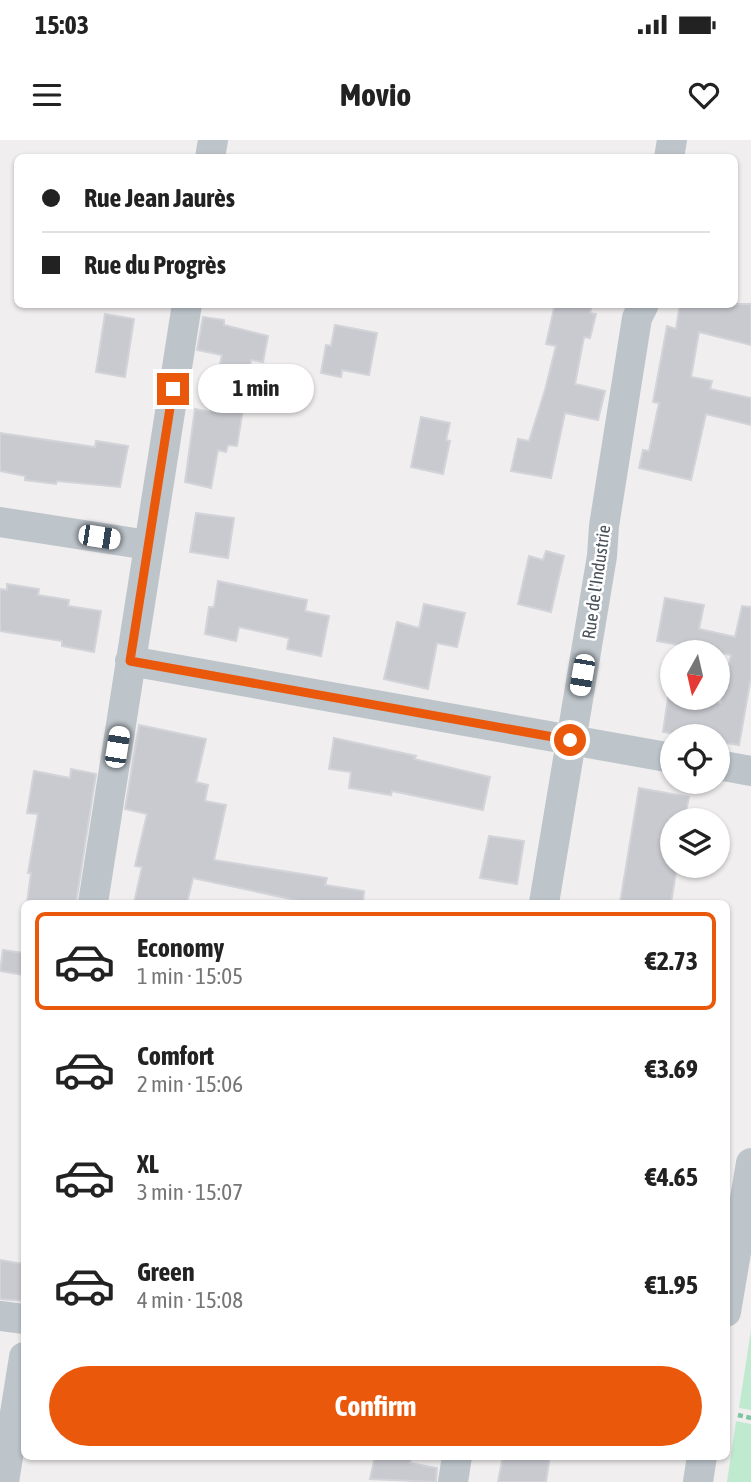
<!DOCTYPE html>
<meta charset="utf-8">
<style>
body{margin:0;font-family:"Asap Condensed",sans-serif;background:#f2f2f2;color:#222;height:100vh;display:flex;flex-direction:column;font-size:26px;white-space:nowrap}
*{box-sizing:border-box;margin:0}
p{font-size:23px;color:#767676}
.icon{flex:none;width:38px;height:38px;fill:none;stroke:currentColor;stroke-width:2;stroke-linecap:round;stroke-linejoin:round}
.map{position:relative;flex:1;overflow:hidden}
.drawer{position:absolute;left:21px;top:760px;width:709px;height:560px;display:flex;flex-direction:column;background:#fff;border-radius:10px;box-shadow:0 2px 5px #0004}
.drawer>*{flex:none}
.guide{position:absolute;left:14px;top:14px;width:724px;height:154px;border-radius:10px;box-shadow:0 2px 5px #0004;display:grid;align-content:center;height:154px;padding:0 28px;background:#fff}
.needle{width:46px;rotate:188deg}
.buttons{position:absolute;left:660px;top:500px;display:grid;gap:14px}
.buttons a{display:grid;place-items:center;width:70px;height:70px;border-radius:50%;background:#fff;box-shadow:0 2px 5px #0004;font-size:35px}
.end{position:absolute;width:32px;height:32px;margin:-16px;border:9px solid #ea580c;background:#fff;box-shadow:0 0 0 4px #fff}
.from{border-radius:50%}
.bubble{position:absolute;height:49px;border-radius:24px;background:#fff;box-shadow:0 2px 5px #0004;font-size:23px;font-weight:700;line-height:49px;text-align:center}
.car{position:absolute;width:21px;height:42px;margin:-21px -10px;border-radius:9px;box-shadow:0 0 5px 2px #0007;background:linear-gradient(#fff 24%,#345 0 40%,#fff 0 76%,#345 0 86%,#fff 0)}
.guide b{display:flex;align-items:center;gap:24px;height:66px;font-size:26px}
.guide b+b{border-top:2px solid #e0e0e0}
.guide i{width:18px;height:18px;background:#222}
ul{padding:12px 0 0;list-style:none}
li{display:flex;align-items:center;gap:21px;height:98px;margin:0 14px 10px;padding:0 14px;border:4px solid transparent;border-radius:10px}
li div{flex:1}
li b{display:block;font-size:26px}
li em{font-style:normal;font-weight:700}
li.selected{border-color:#ea580c}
li>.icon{width:63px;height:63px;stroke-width:1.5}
.primary-button{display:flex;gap:14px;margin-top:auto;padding:14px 28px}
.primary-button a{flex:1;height:80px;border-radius:42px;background:#ea580c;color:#fff;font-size:28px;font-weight:700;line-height:80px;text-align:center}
.status{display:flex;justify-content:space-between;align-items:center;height:49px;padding:0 35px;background:#fff;direction:ltr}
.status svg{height:19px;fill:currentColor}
header{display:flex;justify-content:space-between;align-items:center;height:91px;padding:0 28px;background:#fff;font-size:32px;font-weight:700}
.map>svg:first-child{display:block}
</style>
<div class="status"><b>15:03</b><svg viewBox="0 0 49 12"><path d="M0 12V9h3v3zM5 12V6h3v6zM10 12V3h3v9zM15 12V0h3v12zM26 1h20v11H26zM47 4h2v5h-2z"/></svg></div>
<header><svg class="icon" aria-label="menu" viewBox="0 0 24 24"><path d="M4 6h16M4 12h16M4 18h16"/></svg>Movio<svg class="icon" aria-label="heart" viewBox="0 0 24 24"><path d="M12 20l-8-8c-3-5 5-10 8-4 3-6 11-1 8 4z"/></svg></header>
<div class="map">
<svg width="751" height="1342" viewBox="0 0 751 1342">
<rect width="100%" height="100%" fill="#f0eeee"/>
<path fill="#c0eacf" d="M751,1190V1270L739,1268Z
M736,1281L751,1284V1342H727Z"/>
<path fill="#c9cad0" stroke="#d2d4d9" stroke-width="2" d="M555,164H592L590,173L596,174L590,198L584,197L575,244L605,251L598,280L565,273L551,338L511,331L518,299L529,301L545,250L556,206L546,204Z
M680,164H751V205L699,192L691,237L712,241L710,249L751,258V285L706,274L691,340L639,328L643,310L649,311L659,263L653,262L667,186L676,189Z
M105,174L134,179L125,237L96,232Z
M203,177L224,180V185L268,196L263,222L251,220L237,306L228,305L226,312L218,310L211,348L185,342L195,269L210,272L222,215L197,210Z
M335,185L377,193L369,235L342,230L341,237L321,233L326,205L331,206Z
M421,277L450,283L446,300L450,301L443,334L411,327Z
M0,293L95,307L96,301L128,306L120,347L57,341L56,344L25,340V336L0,331Z
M196,373L234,378L228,418L190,412Z
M546,411L564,416L551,472L518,464L529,416L543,420Z
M218,441L307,460L305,471L329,476L321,516L287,509L289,498L239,487L236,501L205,494L209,467H214Z
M7,444L39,449L38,455L69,460L68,466L101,471L94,512L62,506V501L0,491V449L7,450Z
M665,458L704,465L699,489L735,497L742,466L751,467V537L739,605L718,602V597H690L663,592L668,558H695L721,563L731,515L657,501Z
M424,464L465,473L457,507L437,503L428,549L384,539L397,482L419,488Z
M139,585L206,599L196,642L208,645L205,661L226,665L214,720L327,738L325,745L364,751L363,763H309L193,738L187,763H134L142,727L135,726L147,674L125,669Z
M334,598L416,616L414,619L490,637L483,670L392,651L391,655L349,648L351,632L329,629Z
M71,629L96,634L76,763H27L31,733H28L38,674L27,673L34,631L70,638Z
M639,648L689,657L685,677L672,681V726H677L671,763H620Z
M489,696L524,701L517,744L480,738Z
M3,810L24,813V835L0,831Z
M0,1120L24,1124V1161L0,1159Z
M375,1316H412L410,1323L437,1328L436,1342L370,1339Z
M503,1316H550L546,1342H498Z"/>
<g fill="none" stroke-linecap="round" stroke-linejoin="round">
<path stroke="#7bc59f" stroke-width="4.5" stroke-dasharray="5 3.5" stroke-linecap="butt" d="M738,1275L751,1278"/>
<path stroke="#bdc5cb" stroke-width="30" d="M210,18L213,0
M669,18L672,0
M0,382L148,405
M130,521L672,618
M718,625L751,631
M93,763L187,164
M544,763L602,416L604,386L637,178L644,164
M726,1172L751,1023
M0,1176L24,1179
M4,1342L24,1217
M453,1342L457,1316
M698,1342L702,1316"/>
</g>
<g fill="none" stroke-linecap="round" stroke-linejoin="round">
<path stroke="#ea580c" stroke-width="9" d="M173,249L130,521L570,600"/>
</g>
<g text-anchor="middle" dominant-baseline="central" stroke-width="5" stroke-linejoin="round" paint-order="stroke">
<g font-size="18" fill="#485159" stroke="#fff">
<text transform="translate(596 442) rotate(-82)">Rue de l'Industrie</text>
</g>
</g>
</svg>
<div class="buttons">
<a><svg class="needle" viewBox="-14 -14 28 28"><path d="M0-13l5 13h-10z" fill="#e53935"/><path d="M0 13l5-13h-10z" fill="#767676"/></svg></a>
<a><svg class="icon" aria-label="locate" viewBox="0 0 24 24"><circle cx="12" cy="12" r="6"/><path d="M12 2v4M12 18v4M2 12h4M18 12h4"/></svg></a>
<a><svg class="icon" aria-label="layers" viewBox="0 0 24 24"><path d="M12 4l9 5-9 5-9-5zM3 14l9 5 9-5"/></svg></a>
</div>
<i class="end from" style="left:570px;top:600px"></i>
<i class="end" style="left:173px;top:249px"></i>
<div class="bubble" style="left:198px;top:224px;width:116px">1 min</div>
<i class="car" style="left:99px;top:397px;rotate:99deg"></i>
<i class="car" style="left:582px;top:535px;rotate:190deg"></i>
<i class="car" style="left:117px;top:607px;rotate:9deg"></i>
<div class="guide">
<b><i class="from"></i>Rue Jean Jaurès</b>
<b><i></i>Rue du Progrès</b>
</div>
<section class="drawer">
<ul>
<li class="selected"><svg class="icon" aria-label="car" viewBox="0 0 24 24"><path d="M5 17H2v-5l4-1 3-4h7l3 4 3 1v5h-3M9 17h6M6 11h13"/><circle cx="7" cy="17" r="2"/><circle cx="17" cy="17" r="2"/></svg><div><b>Economy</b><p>1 min · 15:05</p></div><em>€2.73</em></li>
<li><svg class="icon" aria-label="car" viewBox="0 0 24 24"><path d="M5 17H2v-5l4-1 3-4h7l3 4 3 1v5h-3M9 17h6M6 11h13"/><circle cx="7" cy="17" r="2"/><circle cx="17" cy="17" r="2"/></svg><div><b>Comfort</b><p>2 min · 15:06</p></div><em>€3.69</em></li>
<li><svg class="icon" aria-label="car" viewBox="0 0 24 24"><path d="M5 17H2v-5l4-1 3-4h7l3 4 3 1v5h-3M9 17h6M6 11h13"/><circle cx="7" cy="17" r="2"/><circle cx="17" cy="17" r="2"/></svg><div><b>XL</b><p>3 min · 15:07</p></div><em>€4.65</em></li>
<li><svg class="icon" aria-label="car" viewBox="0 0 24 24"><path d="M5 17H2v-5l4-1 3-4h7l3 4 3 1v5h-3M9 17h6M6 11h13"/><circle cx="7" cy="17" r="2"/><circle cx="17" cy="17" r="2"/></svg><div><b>Green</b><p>4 min · 15:08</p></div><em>€1.95</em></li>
</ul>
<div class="primary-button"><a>Confirm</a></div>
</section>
</div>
